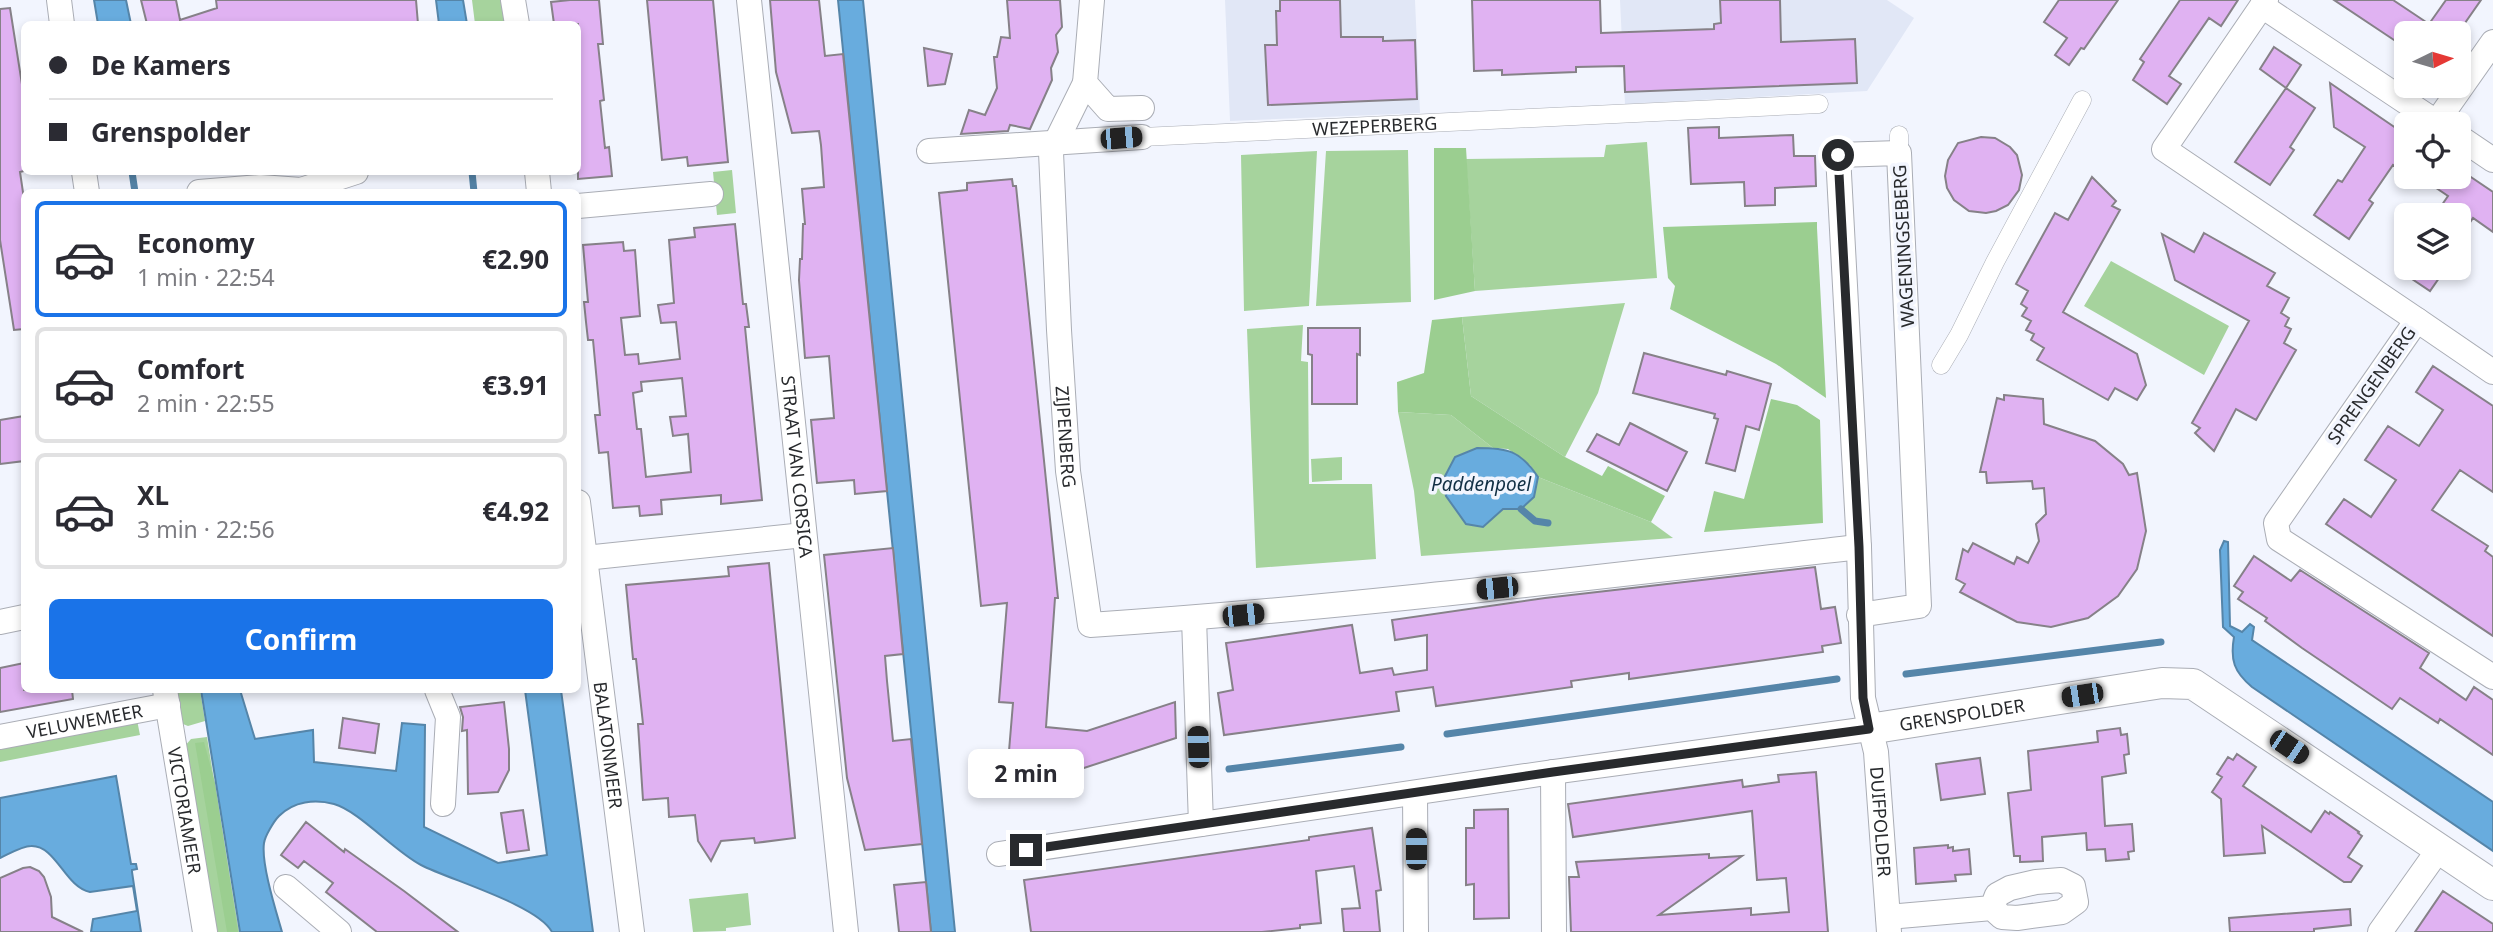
<!DOCTYPE html>
<meta charset="utf-8">
<style>
body{margin:0;font-family:"Noto Sans",sans-serif;background:#f7f7f7;color:#2b2b33;height:100vh;display:flex;flex-direction:column;font-size:26px;white-space:nowrap}
*{box-sizing:border-box;margin:0}
p{font-size:23px;color:#7c7c81}
.icon{flex:none;width:38px;height:38px;fill:none;stroke:currentColor;stroke-width:2;stroke-linecap:round;stroke-linejoin:round}
.map{position:relative;flex:1;overflow:hidden}
.side{position:absolute;left:21px;top:189px;width:560px;height:504px;display:flex;flex-direction:column;background:#fff;border-radius:10px;box-shadow:0 4px 10px #0003}
.side>*{flex:none}
.top-card{position:absolute;left:21px;top:21px;width:560px;height:154px;border-radius:10px;box-shadow:0 4px 10px #0003;display:grid;align-content:center;height:154px;padding:0 28px;background:#fff}
.needle{width:46px;rotate:85deg}
.buttons{position:absolute;left:2394px;top:21px;display:grid;gap:14px}
.buttons a{display:grid;place-items:center;width:77px;height:77px;border-radius:10px;background:#fff;box-shadow:0 4px 10px #0003;font-size:35px}
.end{position:absolute;width:32px;height:32px;margin:-16px;border:9px solid #282a2d;background:#fff;box-shadow:0 0 0 4px #fff}
.from{border-radius:50%}
.bubble{position:absolute;height:49px;border-radius:10px;background:#fff;box-shadow:0 4px 10px #0003;font-size:23px;font-weight:700;line-height:49px;text-align:center}
.car{position:absolute;width:21px;height:42px;margin:-21px -10px;border-radius:9px;box-shadow:0 0 5px 2px #0007;background:linear-gradient(#222 24%,#8ab4d8 0 40%,#222 0 76%,#8ab4d8 0 86%,#222 0)}
.top-card b{display:flex;align-items:center;gap:24px;height:66px;font-size:26px}
.top-card b+b{border-top:2px solid #e1e1e2}
.top-card i{width:18px;height:18px;background:#2b2b33}
ul{padding:12px 0 0;list-style:none}
li{display:flex;align-items:center;gap:21px;height:116px;margin:0 14px 10px;padding:0 14px;border:4px solid #e1e1e2;border-radius:10px}
li div{flex:1}
li b{display:block;font-size:26px}
li em{font-style:normal;font-weight:700}
li.active{border-color:#1a73e8}
li>.icon{width:63px;height:63px;stroke-width:1.5}
.cta{display:flex;gap:14px;margin-top:auto;padding:14px 28px}
.cta a{flex:1;height:80px;border-radius:10px;background:#1a73e8;color:#fff;font-size:28px;font-weight:700;line-height:80px;text-align:center}
.map>svg:first-child{display:block}
</style>
<div class="map">
<svg width="2493" height="932" viewBox="0 0 2493 932">
<rect width="100%" height="100%" fill="#f2f5fe"/>
<path fill="#e1e7f6" d="M1225,0H1415L1420,113L1230,121Z
M1620,0H1887L1914,18L1867,91L1625,104Z"/>
<path fill="#a6d39d" d="M472,0H506L509,24H475Z
M1647,142L1657,278L1475,291L1466,159L1604,157L1606,145Z
M1408,150L1411,302L1316,306L1326,151Z
M1317,151L1309,306L1244,311L1241,155Z
M732,170L736,213L717,215L713,172Z
M2111,261L2229,326L2204,375L2084,306Z
M1625,303L1598,393L1565,457L1471,396L1462,317Z
M1303,325L1301,361L1308,362L1309,484H1372L1376,559L1256,568L1247,329Z
M1398,412L1451,415L1493,448H1477L1446,496L1466,524L1483,527L1503,509L1534,497L1538,477L1651,522L1673,538L1421,556L1414,491Z
M1342,457V480L1312,482L1311,459Z
M175,690H200L205,721L188,726L183,724Z
M137,720L140,735L0,762V746Z
M207,737L239,932H213L184,747L191,739Z
M748,893L751,925L726,928V931L693,932L689,899Z"/>
<path fill="#9bce90" d="M1434,148H1466L1475,291L1434,300Z
M1817,222V228L1826,398L1776,364L1670,309L1675,286L1668,278L1663,227Z
M1462,317L1471,396L1565,457L1602,476L1608,466L1665,496L1651,522L1538,477L1530,465L1508,449L1493,448L1451,415L1398,412L1397,382L1424,373L1432,320Z
M1771,399L1797,405L1820,420L1823,523L1704,532L1714,491L1744,499Z
M204,742L215,783L238,932H227L195,743Z"/>
<path fill="#68acde" stroke="#5585a9" stroke-width="2" d="M94,0H126L131,24H98Z
M436,0H463L467,24H439Z
M838,0H863L955,932H931Z
M1477,448C1507,448 1520,450 1538,477L1534,497L1521,509H1503L1483,527L1466,524L1446,496L1443,480L1455,457Z
M2224,541L2228,542L2230,626L2242,632L2250,624L2254,627L2252,640L2493,802V851L2252,687C2234,672 2230,660 2234,637L2223,627L2220,550Z
M201,690H240L255,739L313,730L314,762L396,771L402,723L425,725L424,827L498,863L547,855L525,690H561L593,932H552C538,905 450,880 421,865C394,851 359,811 334,804C315,799 294,801 279,816C274,821 265,836 264,843C261,864 276,911 282,932H240Z
M116,776L131,864H136L137,869L132,870V872L141,932H91L93,919L137,911L133,886L90,892C65,887 56,845 31,846C22,846 9,854 0,858V798Z"/>
<g fill="none" stroke-linecap="round" stroke-linejoin="round">
<path stroke="#5585a9" stroke-width="7" d="M132,172L135,192
M472,172L474,192
M1521,509L1535,521L1548,523
M1906,674L2161,642
M1447,734L1837,679
M1229,769L1401,747"/>
</g>
<path fill="#e0b2f2" stroke="#868188" stroke-width="2" fill-rule="evenodd" d="M141,0H176L180,20L217,8L216,0H416L418,24H147Z
M570,0H599L603,44H598L604,100L600,101L605,148L609,147L612,176L578,179V24H554L551,2Z
M647,0H713L728,162L688,166L687,157L662,160Z
M770,0H819L825,56L843,54L887,491L855,494L854,480L817,483L811,420L834,418L829,356L805,358L799,280L800,259H802L803,224H805L802,189L824,187L821,145L819,131L792,133L776,72Z
M1007,0H1060L1062,27L1056,35L1058,52L1051,68L1052,80L1030,129L1010,125L1008,131L961,134L969,110L985,115L997,88L994,57H997L1001,37L1010,38Z
M1280,0H1340L1341,37H1383V41L1415,40L1417,99L1268,105L1265,45H1277L1276,11H1280Z
M1472,0H1600L1601,33L1714,29V24L1721,23L1720,0H1780L1781,42L1855,39L1857,83L1625,92L1624,66L1576,67V72L1502,75V70L1474,71Z
M2059,0H2118L2084,49L2081,48L2069,65L2055,55L2067,38L2044,22Z
M2180,0H2238L2221,26L2209,18L2169,76L2181,84L2167,104L2133,80L2144,62L2140,59Z
M2334,0H2393L2429,24L2446,0H2481L2458,33H2406V48Z
M10,8L24,97V171L20,172L24,199V329L14,330L0,240V9Z
M2274,47L2301,65L2286,88L2315,108L2290,147L2294,150L2270,185L2235,162L2286,88L2260,69Z
M924,48L952,54L945,84L928,86Z
M2330,83L2406,135V174L2393,165L2369,200L2373,203L2349,239L2314,215L2338,180L2342,182L2365,147L2334,127Z
M1719,127V138L1793,135L1794,156H1815L1816,186L1775,188V205L1745,206L1744,182L1691,184L1688,128Z
M1981,137L1995,138L2010,147L2017,155L2022,175L2019,190L2008,205L1996,211L1986,213L1969,211L1954,200L1947,188L1945,176L1948,160L1958,143Z
M2459,169L2493,192V232L2473,218L2459,239V215H2435L2448,196L2420,177H2459Z
M2092,177L2116,201L2112,206L2120,210L2063,312L2137,354L2146,385L2137,400L2115,388L2108,400L2037,360L2044,348L2031,340L2034,334L2026,330L2031,321L2022,316L2027,308L2021,304L2028,291L2016,284L2055,213L2068,220Z
M1012,179L1013,186H1016L1058,598H1055L1046,727L1087,731L1175,702L1176,738L1047,780L1048,773L1006,787L1013,703L999,702L1007,603L981,606L939,193L967,190V183Z
M735,224L743,304H746L749,327H745L762,500L721,504V495L661,500L662,514L640,516L639,506L613,508L608,452L599,453L595,415H600L593,340H588L586,322L584,302H588L583,245L623,242L624,251L635,250L640,316L621,318L625,355L638,354L639,364L680,359L676,322L661,323L658,305L674,303L669,240L695,237L694,228ZM682,378L686,416L670,417L673,436L688,434L691,472L646,477L641,429H637L633,393L642,391L641,382Z
M2204,233L2275,273L2267,286L2289,298L2281,313L2289,318L2285,326L2291,329L2284,343L2296,350L2256,420L2236,409L2214,451L2195,433L2200,428L2192,423L2249,321L2175,280L2162,234L2194,252Z
M2419,268H2446L2430,291L2412,279Z
M1308,328H1360V355L1357,354V404H1312V355L1308,354Z
M1644,353L1726,375L1727,371L1771,384L1759,430L1746,426L1735,471L1706,463L1718,419L1714,418L1715,414L1633,393Z
M2433,366L2493,406V492L2460,470L2432,510L2488,546L2485,551L2493,557V636L2326,524L2344,499L2371,517L2396,480L2365,460L2388,426L2419,446L2443,410L2416,392Z
M2004,395L2043,399L2044,424L2095,441L2123,464L2129,475L2137,473L2146,531L2137,569L2118,596L2088,618L2051,627L2017,622L1960,592L1965,584L1956,579L1963,549L1968,552L1973,543L2014,564L2017,557L2028,563L2039,541L2036,524L2046,514L2044,488L2033,489L2032,481L1987,483L1986,472H1980L1997,398L2004,400Z
M24,416V461L0,464V420Z
M1630,423L1687,452L1667,491L1587,451L1597,434L1619,445Z
M893,548L903,654L885,656L887,681L893,741L911,739L922,844L865,850L847,778L824,555Z
M2254,556L2291,581L2300,570L2429,653L2420,668L2466,700L2474,687L2493,700V755L2440,719L2438,723L2400,698L2392,709L2302,648L2265,621L2267,618L2238,599L2243,592L2234,586Z
M769,563L795,838L755,843L754,838L721,841L711,861L698,841L695,815L669,817L668,798L643,800L638,724H643L636,659H633L626,585L729,576L728,567Z
M1815,567L1821,609L1835,607L1841,643L1822,646L1823,652L1629,679V673L1571,681L1572,687L1436,706L1433,687L1396,692L1399,711L1224,735L1218,693L1233,690L1226,643L1352,625L1360,673L1392,668L1394,675L1427,670V635L1395,640L1392,620L1545,598Z
M24,663V690H72L73,699L0,712V668Z
M504,702L509,749V770L498,792L468,794L467,730L462,731L463,717L460,707Z
M343,718L379,724L375,753L339,748Z
M2120,728L2121,735L2127,734L2129,754L2124,755L2126,773L2102,777L2105,826L2132,824L2134,851L2128,852L2129,859L2106,861L2105,849L2087,850L2086,833L2042,837L2043,861L2020,862V856H2014L2008,793L2031,790L2028,751L2098,742L2097,731Z
M2237,754L2256,767L2243,786L2311,832L2325,811L2329,814L2330,812L2359,832L2358,833L2362,836L2348,857L2362,866L2351,882H2344L2262,826L2265,853L2224,856L2221,799L2212,792L2222,777L2217,774L2228,757L2233,760Z
M1980,758L1985,794L1941,800L1936,764Z
M1816,772L1828,932H1571L1569,877H1579L1576,862L1709,854V858L1742,856L1659,915L1751,908V915L1789,912L1786,878L1757,880L1752,811L1573,837L1568,804L1742,780L1743,787L1779,782L1778,775Z
M1508,809L1509,918L1474,919V884L1466,885V828H1474V810Z
M523,810L529,850L507,853L501,813Z
M306,822L344,852L345,849L404,891L458,932H377L326,892L333,883L304,861L298,868L281,855Z
M1372,828L1381,890L1376,891L1380,932H1344L1342,909L1360,908L1354,866L1316,871L1321,923L1300,925V928L1262,932H1031L1024,880L1309,840V837Z
M1948,845V848L1953,847V851L1969,849L1971,874L1955,875L1956,881L1916,884L1914,848Z
M30,867L39,871L44,877L51,897L52,917L83,932H0V878L23,868Z
M926,882L931,932H899L894,885Z
M2443,891L2493,924V932H2415Z
M2350,909L2351,925L2314,929V932H2230L2229,918Z"/>
<g fill="none" stroke-linecap="round" stroke-linejoin="round">
<defs>
<g id="pedestrian">
<path id="s1" d="M1142,137L1819,104"/>
<path d="M1899,153V135"/>
<path d="M1941,365L1959,335L1995,262L2082,100"/>
</g>
<g id="minor">
<path d="M59,0L62,24"/>
<path d="M513,0L517,24"/>
<path id="s2" d="M749,0L846,932"/>
<path d="M1092,0L1085,83L1108,109L1142,108"/>
<path d="M2266,0L2164,149L2417,320L2276,523L2279,539L2493,677"/>
<path d="M2262,6L2439,124"/>
<path id="s3" d="M1085,83L1051,152L1059,330L1068,471L1090,625C1347,608 1603,576 1859,547"/>
<path d="M2436,123L2493,42"/>
<path d="M2459,137L2493,160"/>
<path d="M929,151L1142,137"/>
<path d="M84,172L87,192"/>
<path d="M537,172L539,192"/>
<path d="M199,192L260,187L301,190L356,172"/>
<path d="M578,206L711,194"/>
<path d="M2417,320L2493,372"/>
<path id="s4" d="M578,502L632,932"/>
<path d="M585,558L804,535"/>
<path id="s5" d="M1859,615L1919,606L1899,153L1838,155L1859,547L1863,698L1876,752L1889,932"/>
<path d="M1194,618L1201,824"/>
<path d="M0,622L24,617"/>
<path id="s6" d="M165,690L205,932"/>
<path d="M437,690L448,717L443,804"/>
<path id="s7" d="M0,737L168,705"/>
<path d="M1553,772L1554,932"/>
<path d="M1415,793L1416,932"/>
<path d="M999,854L1553,772L1869,729"/>
<path d="M286,887L339,932"/>
<path d="M1888,917L1992,908L2002,917L2017,918L2062,912L2076,902L2073,886L2061,880L2036,882L2010,888L1997,895L1992,908"/>
<path d="M2380,932L2439,849"/>
</g>
<g id="tertiary">
<path id="s8" d="M1869,729L2162,683L2193,684L2493,885"/>
</g>
</defs>
<use href="#pedestrian" stroke="#aaadb5" stroke-width="19"/>
<use href="#minor" stroke="#aaadb5" stroke-width="26"/>
<use href="#tertiary" stroke="#aaadb5" stroke-width="32"/>
<use href="#pedestrian" stroke="#fff" stroke-width="18"/>
<use href="#minor" stroke="#fff" stroke-width="24"/>
<use href="#tertiary" stroke="#fff" stroke-width="30"/>
</g>
<g fill="none" stroke-linecap="round" stroke-linejoin="round">
<path stroke="#282a2d" stroke-width="9" d="M1026,850L1553,772L1869,729L1863,698L1859,547L1838,155"/>
</g>
<g text-anchor="middle" dominant-baseline="central" stroke-width="7" stroke-linejoin="round" paint-order="stroke">
<g font-size="18" fill="#282a2d" stroke="#f2f5fe">
<text stroke="none"><textPath href="#s1" startOffset="233">WEZEPERBERG</textPath></text>
<text transform="translate(1903 246) rotate(-93)">WAGENINGSEBERG</text>
<text transform="translate(2371 385) rotate(-55)">SPRENGENBERG</text>
<text stroke="none"><textPath href="#s3" startOffset="362">ZIJPENBERG</textPath></text>
<text stroke="none"><textPath href="#s2" startOffset="469">STRAAT VAN CORSICA</textPath></text>
<text stroke="none"><textPath href="#s8" startOffset="94">GRENSPOLDER</textPath></text>
<text stroke="none"><textPath href="#s7" startOffset="86">VELUWEMEER</textPath></text>
<text stroke="none"><textPath href="#s4" startOffset="245">BALATONMEER</textPath></text>
<text stroke="none"><textPath href="#s6" startOffset="122">VICTORIAMEER</textPath></text>
<text stroke="none"><textPath href="#s5" startOffset="1244">DUIFPOLDER</textPath></text>
</g>
<g font-size="19" font-style="italic" fill="#112f44" stroke="#f2f5fe">
<text x="1481" y="484">Paddenpoel</text>
</g>
</g>
</svg>
<div class="buttons">
<a><svg class="needle" viewBox="-14 -14 28 28"><path d="M0-13l5 13h-10z" fill="#e53935"/><path d="M0 13l5-13h-10z" fill="#7c7c81"/></svg></a>
<a><svg class="icon" aria-label="locate" viewBox="0 0 24 24"><circle cx="12" cy="12" r="6"/><path d="M12 2v4M12 18v4M2 12h4M18 12h4"/></svg></a>
<a><svg class="icon" aria-label="layers" viewBox="0 0 24 24"><path d="M12 4l9 5-9 5-9-5zM3 14l9 5 9-5"/></svg></a>
</div>
<i class="end from" style="left:1838px;top:155px"></i>
<i class="end" style="left:1026px;top:850px"></i>
<div class="bubble" style="left:968px;top:749px;width:116px">2 min</div>
<i class="car" style="left:1121px;top:138px;rotate:85deg"></i>
<i class="car" style="left:1497px;top:588px;rotate:264deg"></i>
<i class="car" style="left:1243px;top:615px;rotate:84deg"></i>
<i class="car" style="left:2082px;top:695px;rotate:261deg"></i>
<i class="car" style="left:1198px;top:747px;rotate:358deg"></i>
<i class="car" style="left:2289px;top:747px;rotate:124deg"></i>
<i class="car" style="left:1416px;top:849px;rotate:0deg"></i>
<div class="top-card">
<b><i class="from"></i>De Kamers</b>
<b><i></i>Grenspolder</b>
</div>
<section class="side">
<ul>
<li class="active"><svg class="icon" aria-label="car" viewBox="0 0 24 24"><path d="M5 17H2v-5l4-1 3-4h7l3 4 3 1v5h-3M9 17h6M6 11h13"/><circle cx="7" cy="17" r="2"/><circle cx="17" cy="17" r="2"/></svg><div><b>Economy</b><p>1 min · 22:54</p></div><em>€2.90</em></li>
<li><svg class="icon" aria-label="car" viewBox="0 0 24 24"><path d="M5 17H2v-5l4-1 3-4h7l3 4 3 1v5h-3M9 17h6M6 11h13"/><circle cx="7" cy="17" r="2"/><circle cx="17" cy="17" r="2"/></svg><div><b>Comfort</b><p>2 min · 22:55</p></div><em>€3.91</em></li>
<li><svg class="icon" aria-label="car" viewBox="0 0 24 24"><path d="M5 17H2v-5l4-1 3-4h7l3 4 3 1v5h-3M9 17h6M6 11h13"/><circle cx="7" cy="17" r="2"/><circle cx="17" cy="17" r="2"/></svg><div><b>XL</b><p>3 min · 22:56</p></div><em>€4.92</em></li>
</ul>
<div class="cta"><a>Confirm</a></div>
</section>
</div>
